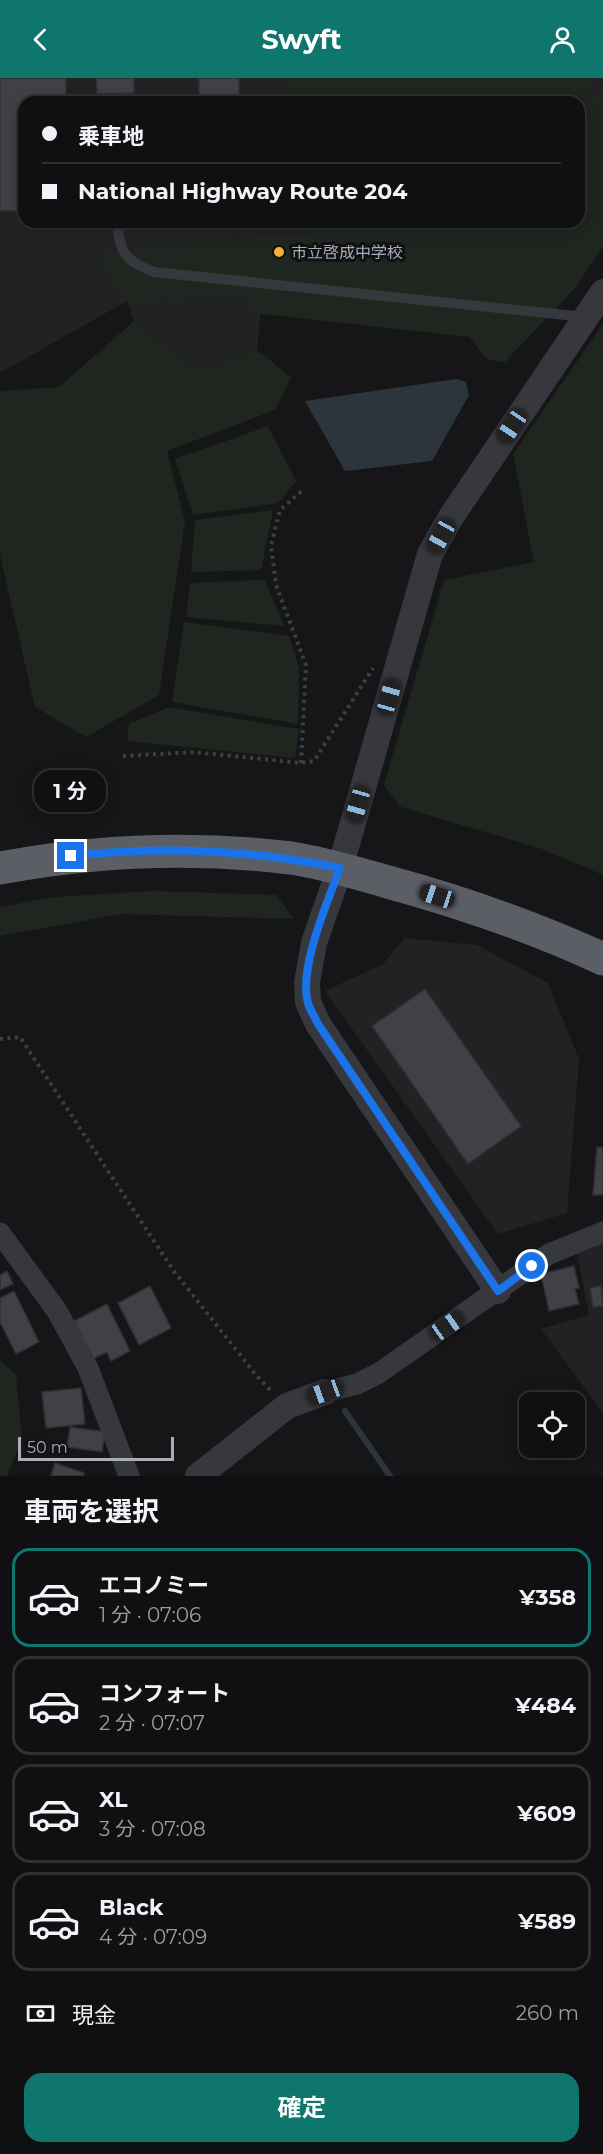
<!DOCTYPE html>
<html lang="ja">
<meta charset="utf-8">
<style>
body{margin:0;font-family:Montserrat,"Noto Sans JP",sans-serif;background:#19191b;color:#f1f3f6;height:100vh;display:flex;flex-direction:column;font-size:22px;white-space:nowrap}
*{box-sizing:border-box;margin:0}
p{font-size:20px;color:#9c9d9f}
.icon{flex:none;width:33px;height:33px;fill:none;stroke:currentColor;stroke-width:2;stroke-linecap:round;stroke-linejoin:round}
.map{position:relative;height:1398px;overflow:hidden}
.side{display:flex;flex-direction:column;background:#101012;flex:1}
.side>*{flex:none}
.banner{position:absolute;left:18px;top:18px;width:567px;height:132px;border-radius:18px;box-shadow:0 3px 15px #0003,0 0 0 2px #303032;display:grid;align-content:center;height:132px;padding:0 24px;background:#101012}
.buttons{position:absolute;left:519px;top:1314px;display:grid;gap:12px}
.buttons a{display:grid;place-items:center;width:66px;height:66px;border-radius:12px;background:#101012;box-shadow:0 3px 15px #0003,0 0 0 2px #303032;font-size:30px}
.scale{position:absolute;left:18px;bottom:15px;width:156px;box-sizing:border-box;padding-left:6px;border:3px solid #a8adb8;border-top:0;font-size:16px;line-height:21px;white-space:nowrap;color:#a8adb8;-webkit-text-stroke:4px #111113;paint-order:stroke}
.end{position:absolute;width:27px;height:27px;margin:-14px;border:8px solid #1a73e8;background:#fff;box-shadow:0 0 0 3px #fff}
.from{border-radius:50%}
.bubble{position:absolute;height:42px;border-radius:18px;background:#101012;box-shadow:0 3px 15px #0003,0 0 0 2px #303032;font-size:20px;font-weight:700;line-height:42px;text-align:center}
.car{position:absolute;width:18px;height:36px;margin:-18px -9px;border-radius:8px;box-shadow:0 0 4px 2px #0007;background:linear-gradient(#222 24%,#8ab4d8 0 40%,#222 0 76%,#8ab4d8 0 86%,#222 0)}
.banner b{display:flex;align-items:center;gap:21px;height:57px;font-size:22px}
.banner b+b{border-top:2px solid #303032}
.banner i{width:15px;height:15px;background:#f1f3f6}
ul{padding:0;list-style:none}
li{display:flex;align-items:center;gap:18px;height:99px;margin:0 12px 9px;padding:0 12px;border:3px solid #303032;border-radius:18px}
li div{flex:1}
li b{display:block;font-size:22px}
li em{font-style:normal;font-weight:700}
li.current{border-color:#0f766e}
li>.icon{width:54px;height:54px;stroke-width:1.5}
h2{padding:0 24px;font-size:27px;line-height:72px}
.pay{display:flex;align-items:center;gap:15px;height:66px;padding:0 24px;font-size:22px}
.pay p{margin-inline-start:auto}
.cta{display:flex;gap:12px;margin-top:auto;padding:12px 24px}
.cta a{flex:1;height:69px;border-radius:18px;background:#0f766e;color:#fff;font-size:24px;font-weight:700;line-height:69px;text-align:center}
header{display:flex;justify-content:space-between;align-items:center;height:78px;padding:0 24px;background:#0f766e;color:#fff;font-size:27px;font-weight:700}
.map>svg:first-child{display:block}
</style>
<header><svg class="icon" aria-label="back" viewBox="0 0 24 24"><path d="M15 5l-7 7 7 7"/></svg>Swyft<svg class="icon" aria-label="person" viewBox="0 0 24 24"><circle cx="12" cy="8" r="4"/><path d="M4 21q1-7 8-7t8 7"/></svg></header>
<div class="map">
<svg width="603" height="1398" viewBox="0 0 603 1398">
<rect width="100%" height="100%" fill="#161618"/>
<path fill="#222225" d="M0,0H603V64L579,124V24H24V144H571L261,230L257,272L197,292L134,243L127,223L0,295Z
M405,860L477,867L548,905L579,981L567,1135L498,1156L325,913L383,886Z
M603,1165V1335L541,1251L589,1237L577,1175Z"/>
<path fill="#1e261f" d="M281,0H597L579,28V24H282Z
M603,5V169L574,211L505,284L488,282L469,259L254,235L248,219L127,223L100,185L108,173L429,144H579V44Z
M134,243L197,292L257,272L291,299L275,332L167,373L185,443L159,617L86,659L35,629L0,477V313L59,309Z
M603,246V797L542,771L401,729L384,707L444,502L534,484L513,376Z
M268,348L296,403L278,425L193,437L175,381Z
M273,432L261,492L191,494L195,442Z
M265,502L284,548L186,539L190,505Z
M184,544L289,558L299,589L298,646L172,624Z
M169,629L299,651L295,680L127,663L129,646Z
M153,813L276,817L294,841L122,836L0,858V829L54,819Z
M0,1282L16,1297L22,1361L7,1398H0Z"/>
<path fill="#2c353c" d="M456,301L466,304L469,317L432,383L345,393L305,323Z"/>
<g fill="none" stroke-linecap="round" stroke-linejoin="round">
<path stroke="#2c353c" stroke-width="6" d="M345,1333L390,1398"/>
</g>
<path fill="#404145" stroke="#303034" stroke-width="1.5" d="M0,0H66V24H24V133H0Z
M96,0H134V15L97,16Z
M199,0H239V24H199Z
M425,911L521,1048L468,1086L372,948Z
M597,1069L603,1070V1117H593Z
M574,1188L579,1210L575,1211L579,1226L549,1233L541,1196Z
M7,1193L13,1206L0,1212V1197Z
M150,1208L171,1250L139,1267L118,1225Z
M601,1208L603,1228L593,1229L590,1210Z
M14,1213L39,1264L16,1276L0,1244V1220Z
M107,1226L130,1273L111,1283L107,1274L93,1281L74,1243Z
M81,1310L85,1346L46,1350L42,1314Z
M70,1349L105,1354L102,1374L67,1369Z
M55,1385L84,1395L83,1398H51Z"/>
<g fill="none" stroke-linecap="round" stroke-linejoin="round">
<path stroke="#3d3f44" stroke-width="4" stroke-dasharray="3 4.5" stroke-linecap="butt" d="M123,678L194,674L301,685L314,683L373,590
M301,685L306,587L276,507L271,467L280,432L304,411
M0,961L20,959L173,1192L256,1297L271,1313"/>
<path stroke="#37383d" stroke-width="10" d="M117,144C120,176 125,182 154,194L585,239"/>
<path stroke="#37383d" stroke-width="21" d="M0,1155L57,1233L88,1290L129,1398
M325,1314L357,1306L379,1295L549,1176L603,1154"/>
<path stroke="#37383d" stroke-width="26" d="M498,1213L318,946L308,924L307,904L314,865L340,790L430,476L451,439L603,214
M198,1398L287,1328L325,1314"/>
<path stroke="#5b5e65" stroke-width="33" d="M0,790C96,772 193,768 291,780C324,785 356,795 388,804C461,824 534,849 603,881"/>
</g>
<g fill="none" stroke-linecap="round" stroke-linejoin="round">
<path stroke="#1a73e8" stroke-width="8" d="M71,778C160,768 252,772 340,790C328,823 298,891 308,925C310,932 315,939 318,946L498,1213L532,1188"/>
</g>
<circle fill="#f2b134" stroke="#111113" stroke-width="2" cx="279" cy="174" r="6"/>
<g text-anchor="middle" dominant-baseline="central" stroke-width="6" stroke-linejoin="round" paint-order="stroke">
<g font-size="16" fill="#a8adb8" stroke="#111113" text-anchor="start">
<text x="291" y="174">市立啓成中学校</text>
</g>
</g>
</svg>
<div class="buttons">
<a><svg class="icon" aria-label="locate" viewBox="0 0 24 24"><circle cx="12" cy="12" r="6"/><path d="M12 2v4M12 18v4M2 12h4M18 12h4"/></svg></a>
</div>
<div class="scale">50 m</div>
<i class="end from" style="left:532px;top:1188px"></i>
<i class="end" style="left:71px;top:778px"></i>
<div class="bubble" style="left:34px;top:692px;width:72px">1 分</div>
<i class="car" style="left:512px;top:348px;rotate:214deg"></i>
<i class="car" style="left:441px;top:458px;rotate:209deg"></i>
<i class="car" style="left:389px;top:619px;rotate:16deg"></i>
<i class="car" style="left:358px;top:726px;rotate:196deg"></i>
<i class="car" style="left:437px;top:818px;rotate:288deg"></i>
<i class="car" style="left:447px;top:1248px;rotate:55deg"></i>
<i class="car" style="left:325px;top:1314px;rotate:250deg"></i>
<div class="banner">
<b><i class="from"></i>乗車地</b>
<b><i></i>National Highway Route 204</b>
</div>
</div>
<section class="side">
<h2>車両を選択</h2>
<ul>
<li class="current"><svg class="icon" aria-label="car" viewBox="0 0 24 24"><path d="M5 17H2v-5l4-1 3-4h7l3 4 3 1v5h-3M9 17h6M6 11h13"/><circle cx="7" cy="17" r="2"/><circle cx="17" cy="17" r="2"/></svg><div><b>エコノミー</b><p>1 分 · 07:06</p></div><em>¥358</em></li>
<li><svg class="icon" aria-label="car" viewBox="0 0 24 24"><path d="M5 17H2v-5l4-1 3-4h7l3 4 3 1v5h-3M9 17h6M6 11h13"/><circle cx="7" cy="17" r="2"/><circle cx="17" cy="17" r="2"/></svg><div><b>コンフォート</b><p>2 分 · 07:07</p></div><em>¥484</em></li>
<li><svg class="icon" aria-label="car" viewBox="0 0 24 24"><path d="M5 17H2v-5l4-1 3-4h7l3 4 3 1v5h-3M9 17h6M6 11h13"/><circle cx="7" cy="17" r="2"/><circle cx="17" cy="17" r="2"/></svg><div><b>XL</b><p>3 分 · 07:08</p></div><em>¥609</em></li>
<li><svg class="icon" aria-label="car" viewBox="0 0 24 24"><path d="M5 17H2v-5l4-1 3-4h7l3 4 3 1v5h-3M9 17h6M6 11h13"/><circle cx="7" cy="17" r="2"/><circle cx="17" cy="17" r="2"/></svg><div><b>Black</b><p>4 分 · 07:09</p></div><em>¥589</em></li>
</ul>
<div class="pay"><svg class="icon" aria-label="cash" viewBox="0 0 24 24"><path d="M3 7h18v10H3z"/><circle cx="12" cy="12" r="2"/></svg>現金<p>260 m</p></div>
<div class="cta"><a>確定</a></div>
</section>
